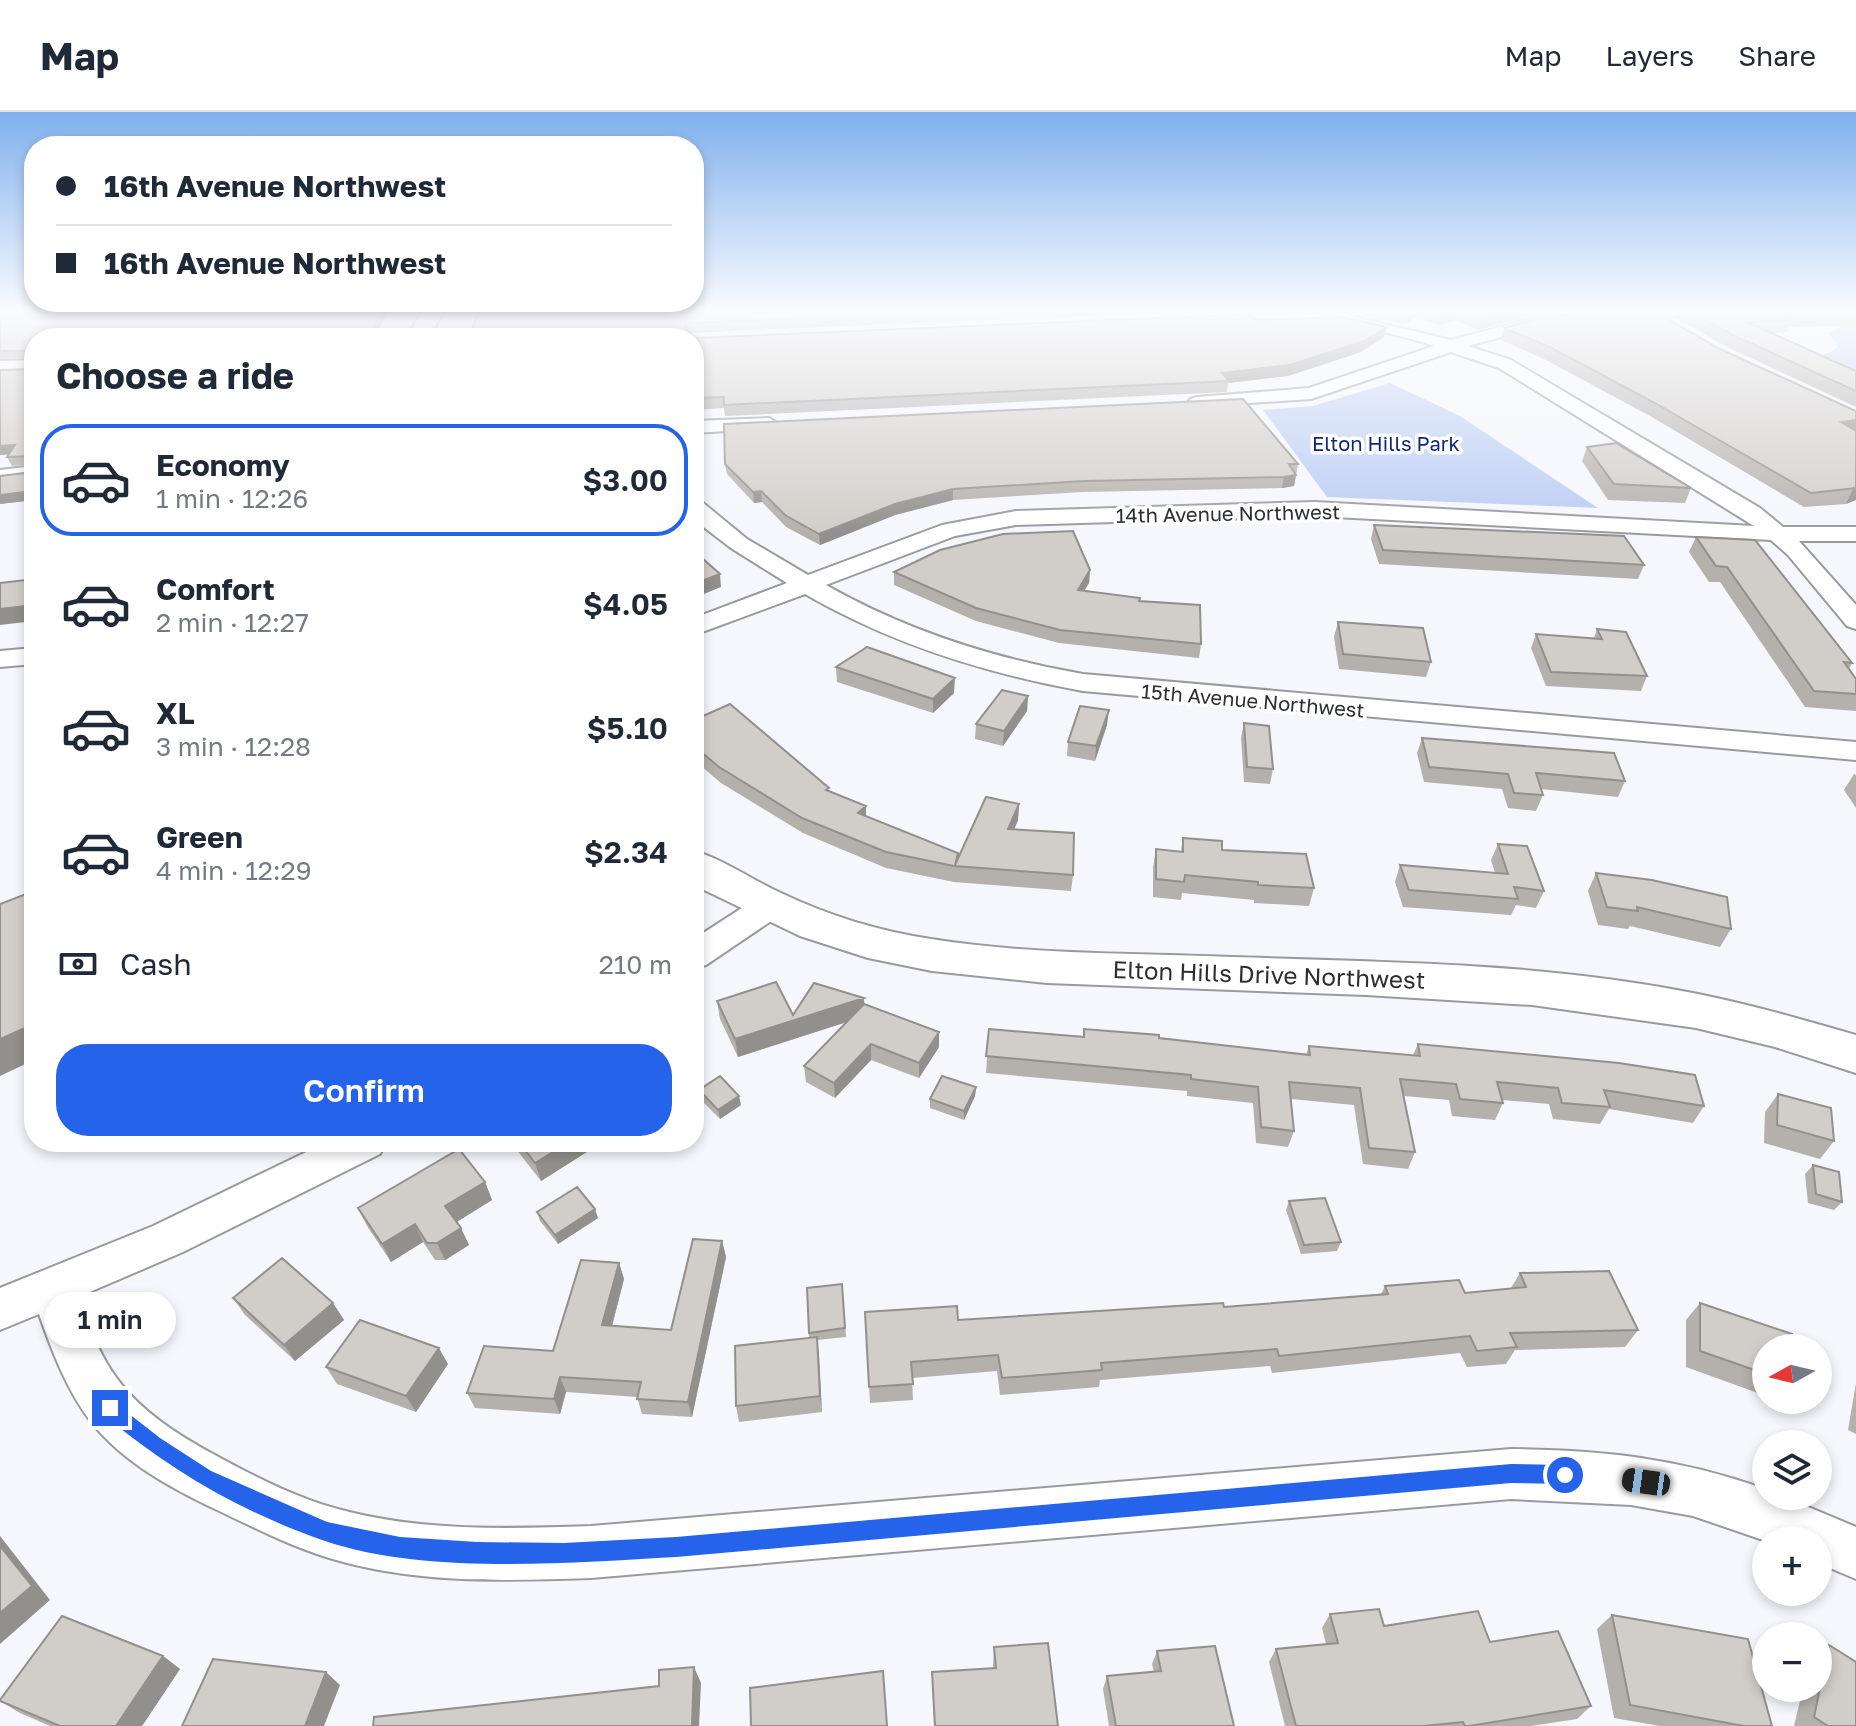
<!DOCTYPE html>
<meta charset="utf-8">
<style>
body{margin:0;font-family:"Golos Text",sans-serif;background:#f2f2f3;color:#1f2937;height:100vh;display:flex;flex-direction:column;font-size:30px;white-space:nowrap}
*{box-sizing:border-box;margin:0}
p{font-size:26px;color:#747a83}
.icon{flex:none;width:44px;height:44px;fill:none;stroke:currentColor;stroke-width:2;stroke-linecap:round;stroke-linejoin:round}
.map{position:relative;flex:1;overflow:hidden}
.sheet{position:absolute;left:24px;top:216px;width:680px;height:824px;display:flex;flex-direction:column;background:#fff;border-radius:32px;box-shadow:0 4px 12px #0003}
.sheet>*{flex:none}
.guide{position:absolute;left:24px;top:24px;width:680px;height:176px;border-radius:32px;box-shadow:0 4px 12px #0003;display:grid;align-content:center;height:176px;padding:0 32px;background:#fff}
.needle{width:52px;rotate:262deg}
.buttons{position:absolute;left:1752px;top:1222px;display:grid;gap:16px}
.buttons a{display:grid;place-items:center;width:80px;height:80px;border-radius:50%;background:#fff;box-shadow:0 4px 12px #0003;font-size:40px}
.end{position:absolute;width:36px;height:36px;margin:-18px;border:10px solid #2563eb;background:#fff;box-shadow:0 0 0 4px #fff}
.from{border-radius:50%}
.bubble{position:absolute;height:56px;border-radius:28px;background:#fff;box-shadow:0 4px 12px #0003;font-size:26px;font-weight:600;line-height:56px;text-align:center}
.car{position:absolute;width:24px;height:48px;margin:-24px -12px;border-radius:10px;box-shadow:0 0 6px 2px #0007;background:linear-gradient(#222 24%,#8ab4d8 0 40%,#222 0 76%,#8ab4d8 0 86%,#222 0)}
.guide b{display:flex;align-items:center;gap:28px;height:76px;font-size:30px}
.guide b+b{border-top:2px solid #e0e1e3}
.guide i{width:20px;height:20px;background:#1f2937}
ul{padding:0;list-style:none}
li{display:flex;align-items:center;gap:24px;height:112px;margin:0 16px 12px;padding:0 16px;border:4px solid transparent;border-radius:32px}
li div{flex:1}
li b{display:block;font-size:30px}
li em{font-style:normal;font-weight:600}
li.current{border-color:#2563eb}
li>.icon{width:72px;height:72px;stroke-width:1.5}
h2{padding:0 32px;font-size:36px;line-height:96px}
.pay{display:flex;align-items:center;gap:20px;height:88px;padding:0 32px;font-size:30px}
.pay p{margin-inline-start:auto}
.primary-button{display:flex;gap:16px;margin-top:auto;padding:16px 32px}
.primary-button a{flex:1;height:92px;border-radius:32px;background:#2563eb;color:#fff;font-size:32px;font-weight:600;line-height:92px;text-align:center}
header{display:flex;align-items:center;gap:48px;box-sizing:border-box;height:112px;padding:0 40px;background:#fff;border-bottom:2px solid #e0e1e3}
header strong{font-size:38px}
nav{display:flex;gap:44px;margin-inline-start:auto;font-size:28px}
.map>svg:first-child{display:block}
</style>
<header>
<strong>Map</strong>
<nav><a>Map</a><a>Layers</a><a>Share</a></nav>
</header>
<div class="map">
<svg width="1856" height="1614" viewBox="0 0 1856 1614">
<rect width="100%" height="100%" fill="#f5f7fd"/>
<path fill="#baccf3" d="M1856,214V267L1813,245L1831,240L1838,234L1829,221L1841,215Z
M1390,271L1460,304L1598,396L1327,385L1263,298L1313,294Z"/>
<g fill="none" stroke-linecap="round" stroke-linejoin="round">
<defs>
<path id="street" d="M1613,197H1732L1724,202L1609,207L1601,202Z
M1284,198L1338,201L1451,228L1548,202L1554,203L1556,207L1554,211L1468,234L1511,248L1760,396L1783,415H1856V429H1799L1856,493V517L1847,514L1788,443L1771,428L1315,404L1016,413L955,424L826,473C907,519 992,546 1083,562L1856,630V648L1083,579C984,561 892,532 805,482L694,523V506L787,471L731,436L697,410L694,388L702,390L747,427L808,463L942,413L1016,399L1315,390L1754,414L1499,256L1451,240L1311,287L1190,295L1188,291L1190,287L1197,285L1309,276L1434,234C1357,208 1286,208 1207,211L1199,206L1207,201Z
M769,306L779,312L776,316L694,321V309Z
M34,354V366L0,370V358Z
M34,536V552L0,555V539Z
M771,782L783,785L788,793L783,801L706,853L694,856V827L759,785Z
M327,1030H386L380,1042L183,1140L78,1185C89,1214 99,1243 118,1268C142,1300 178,1323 213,1342C248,1361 286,1381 324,1393C410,1420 502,1417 591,1414L1511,1337C1602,1338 1678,1346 1765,1377L1766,1384H1782L1856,1415V1467L1818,1451V1428L1766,1429L1693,1404L1631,1393L1511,1387L591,1466C502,1469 412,1472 326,1445C288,1433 251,1414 215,1397C171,1376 123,1350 92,1311C67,1279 52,1239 39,1202L0,1218V1176L153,1114Z"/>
<path id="secondary" d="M423,197H445L429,226H407Z
M34,248V262L0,263V249Z
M694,739C725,748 752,768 781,781C829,804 879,819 931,827C1031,843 1133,841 1233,845C1388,850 1546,851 1698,882C1752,893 1804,908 1856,923V961L1775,935L1696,916L1532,893L1366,883L1047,871L932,859L868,846L800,824L702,777L694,772Z"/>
</defs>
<use href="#street" stroke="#989a9f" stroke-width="4"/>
<use href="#secondary" stroke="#989a9f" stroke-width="4"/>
<use href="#street" fill="#fff" fill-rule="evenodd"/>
<use href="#secondary" fill="#fff" fill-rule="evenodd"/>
</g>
<path fill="#b4b0ac" d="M0,197H389L376,224L334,226H34V388L0,392V364L32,360V352L12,354L7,345L10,342L0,343V258L33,257V246L0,247Z
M480,197H1235L689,221L693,226L1255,208L1384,225L1361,240L1288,264L1228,271L1227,280L725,304L724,296L694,298V226Z
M1327,197H1569L1538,201L1478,218L1455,208L1439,213L1416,205L1405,212Z
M1679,197H1856V214L1789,215L1787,220L1772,221L1856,259V295L1729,236L1676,206Z
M1504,216L1720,237L1856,299V388L1846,392L1804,395L1650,304L1546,248L1501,228Z
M1587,335L1691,376L1685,391L1608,388L1582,349Z
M725,352H1298L1294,374L1282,376L1083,380L953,388L895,403L820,433L786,415L762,390L754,391L727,362Z
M1374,413L1644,453L1638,467L1379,452L1371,427Z
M1696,425L1852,551L1849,557L1856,567V599L1805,595L1720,470H1709L1689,440Z
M1090,458L1089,471L1084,478L1140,489L1201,532L1199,546L1059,531L976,509L894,473V460Z
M1338,510L1431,550L1426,565L1339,557L1334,525Z
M1597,517L1647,564L1641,579L1546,574L1531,536L1536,522L1594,526Z
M836,555L954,581L933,601L837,570Z
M1028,584L1027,599L1003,634L975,627L976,612Z
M694,597L703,604L830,679L866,704L958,745L1019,692L1018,708L1014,717L1073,763L1071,779L954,770L886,756L803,721L721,671L694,648Z
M1244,611L1273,657L1270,672L1244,670L1241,626Z
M1107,613L1095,649L1067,644L1068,630Z
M1422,626L1625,669L1618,685L1541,677L1543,683L1536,699L1508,696L1502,677L1424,670L1417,641Z
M1854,662L1856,663V696L1844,678Z
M1183,726L1222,738L1314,776L1309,794L1254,791V788L1182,781L1181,788L1153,785V755L1156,737L1181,739Z
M1498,732L1544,779L1536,796L1516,793L1511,803L1403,795L1395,770L1400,753L1495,761L1491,748Z
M1596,761L1731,817L1720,835L1630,814L1628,817L1598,813L1588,779Z
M717,889L793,903L864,892L939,920V935L919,966L871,948L835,986L806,970L804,954L847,910L738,945L720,907Z
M989,917L1083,924L1084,917L1306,943L1309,934L1413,943L1418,932L1704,994L1693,1011L1609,997L1600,1012L1553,1007L1549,992L1502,988L1503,991L1495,1008L1452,1004L1449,988L1404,984L1415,1040L1408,1057L1363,1052L1354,993L1291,987L1294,1019L1288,1035L1256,1031L1253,991L1187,984V979L986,961Z
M976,975L975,984L964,1008L930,996V987Z
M699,978L741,993L720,1007L700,987Z
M1778,982L1834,1029L1820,1047L1764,1031L1765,1000Z
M514,1030H601V1031L541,1069L516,1037Z
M1813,1053L1842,1090L1834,1098L1808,1091L1805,1062Z
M485,1070L492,1088L457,1110L469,1133L445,1148H435L423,1130L391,1150L367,1114L358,1096Z
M1289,1089L1341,1130L1337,1139L1301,1142L1286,1098Z
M537,1100L598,1106L558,1132L540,1109Z
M722,1129L726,1145L692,1305L642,1302L637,1285L566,1280L560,1302L475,1296L467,1281L553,1239L619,1151L624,1167L612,1214L671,1218Z
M1520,1161L1638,1218L1625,1235L1515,1238L1506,1252L1467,1255L1460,1241L1272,1261L1270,1254L1100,1268L1099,1275L1000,1283L997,1259L912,1266L913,1288L870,1291L865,1200L958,1208L1224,1195L1381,1182L1385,1174L1465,1181L1511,1176Z
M842,1172L846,1225L817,1228L822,1300L739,1310L736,1294L809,1226V1221Z
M233,1186L333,1191L344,1208L295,1249L245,1203Z
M1700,1191L1766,1236V1284L1686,1255V1208Z
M448,1252L416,1300L337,1272L326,1255Z
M1856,1271V1322L1848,1318Z
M1330,1502L1384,1514L1490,1530L1591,1594L1577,1607L1531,1614H1285L1269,1550L1276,1537L1326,1532L1322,1516Z
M1612,1503L1772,1614H1660L1614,1606L1597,1517Z
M1829,1533L1856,1614H1794L1803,1576H1818V1541Z
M994,1535L1058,1614H934L932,1560L993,1556Z
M1157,1539L1234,1614H1109L1103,1577L1107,1564L1154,1560L1152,1552Z
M163,1544L180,1557L142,1614H50L20,1601L0,1589Z"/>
<path fill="#92908c" d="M384,197H389L376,224L373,217Z
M1413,197H1418L1416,205L1405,212L1408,200Z
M1456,197H1458L1455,208L1439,213L1442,201Z
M1514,197H1569L1538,201L1478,218L1481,206Z
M1387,215L1384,225L1361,240L1288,264L1228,271L1229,269L1222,261Z
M1856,308V321L1841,310Z
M15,333L19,341L0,343V334Z
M1296,363L1294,374L1282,376L1284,365Z
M1856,376V388L1846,392L1853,377Z
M953,377V388L895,403L820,433L819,422L895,392Z
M34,379V388L0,392V383Z
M761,379L762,390L754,391L753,380Z
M1090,458L1089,471L1077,491L1078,478Z
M720,462L721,475L694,486V472Z
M34,493V509L0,513V497Z
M955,566L954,581L933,601V587Z
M1028,584L1027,599L1003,634L1004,619Z
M1109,598L1107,613L1095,649L1096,634Z
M1019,692L1018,708L1008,733V717Z
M866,694V709L858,701Z
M864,886L865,904L738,945L735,927Z
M34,912V948L0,964V927Z
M939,920V935L919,966V951Z
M871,932V948L835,986L834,971Z
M976,975L975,984L964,1008V999Z
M739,984L741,993L720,1007L718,998Z
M569,1030H601V1031L541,1069L535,1051Z
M485,1070L492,1088L453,1112L445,1094Z
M595,1097L598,1106L558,1132L555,1123Z
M415,1112L423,1130L391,1150L382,1132Z
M461,1116L469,1133L445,1148L437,1131Z
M722,1129L726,1145L692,1305L688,1290Z
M619,1151L624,1167L608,1229L602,1213Z
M333,1191L344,1208L295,1249L284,1233Z
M817,1225L819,1242L822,1300L820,1284Z
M439,1236L448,1252L416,1300L406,1284Z
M560,1265L566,1280L560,1302L554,1287Z
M0,1424L50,1488L0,1532Z
M163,1544L180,1557L142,1614H116Z
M694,1555L701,1571L699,1614H692Z
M326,1560L340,1573L324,1614H305Z"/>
<path fill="#d1cdc8" stroke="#92908c" stroke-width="2" d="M0,197H384L373,217L230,224L228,226H34V379L0,383V364L32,360V344L7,345L15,333L0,334V258L33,257V239H0Z
M480,197H1009L687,211L684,213L693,226L1250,202L1255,208L1343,205L1387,215L1364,229L1290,253L1222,261L1229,269L724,293V285L694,286V226H468Z
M1389,197H1413L1408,200Z
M1430,197H1456L1442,201Z
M1460,197H1514L1481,206Z
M1628,197H1650L1720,237L1856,299V308L1841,310L1856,319V376L1811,381L1655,291L1550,235L1504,216L1542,205Z
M1686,197H1856V202L1783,204L1792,208L1747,210L1856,259V279L1735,224Z
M1243,287L1298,352H1289L1296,363L1284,365L1084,369L953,377L895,392L819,422L785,403L761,379L753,380L725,352L724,312Z
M1616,331L1691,376L1614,372L1587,335Z
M1374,413L1624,424L1644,453L1383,438Z
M1073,419L1090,458L1078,478L1140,486L1139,489L1200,493L1201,532L1060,518L976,496L894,460L940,438L1003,422Z
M1696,425L1755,428L1852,551L1844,550L1856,567V582L1814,579L1727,455L1716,454Z
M694,439L720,462L694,472Z
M34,467V493L0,497V471Z
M1338,510L1423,516L1431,550L1343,542Z
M1597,517L1626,520L1647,564L1551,560L1536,522L1602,527Z
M867,535L955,566L933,587L836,555Z
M1002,578L1028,584L1004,619L976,612Z
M730,592L829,676L826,678L866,694L858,701L958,741L955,753L986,685L1019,692L1008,717L1074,721L1073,763L954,754L886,740L802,706L719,655L694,634V597L703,604Z
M1080,594L1109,598L1096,634L1068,630Z
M1244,611L1269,614L1273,657L1247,655Z
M1422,626L1614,641L1625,669L1536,661L1543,683L1514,681L1508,662L1429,655Z
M1183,726L1222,729V738L1306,742L1314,776L1258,773V770L1185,763L1184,770L1156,767V737L1183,740Z
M1498,732L1527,734L1544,779L1514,775L1518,787L1409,778L1400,753L1508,762Z
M1596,761L1652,768L1727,785L1731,817L1637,795L1638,799L1607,795Z
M34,779V912L0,927V792Z
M776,870L793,903L814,871L864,886L735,927L717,889Z
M864,892L939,920L919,951L871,932L834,971L804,954Z
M989,917L1084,925V917L1159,923V926L1310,943L1309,934L1420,944L1418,932L1619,951L1695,963L1704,994L1604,978L1610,995L1562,991L1558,976L1497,970L1503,991L1460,987L1456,972L1400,967L1415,1040L1369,1036L1360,976L1289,970L1294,1019L1261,1015L1258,975L1191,967V963L986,944Z
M720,964L739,984L718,998L699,978Z
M942,964L976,975L964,999L930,987Z
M1778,982L1831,996L1834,1029L1777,1013Z
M519,1030H569L535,1051Z
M459,1037L485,1070L445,1094L461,1116L437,1131H427L415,1112L382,1132L358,1096Z
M1813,1053L1839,1060L1842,1090L1816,1082Z
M577,1075L595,1097L555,1123L537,1100Z
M1325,1086L1341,1130L1304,1133L1289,1089Z
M693,1127L722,1129L688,1290L637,1287L641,1270L560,1265L554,1287L467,1281L484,1234L553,1239L581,1148L619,1151L602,1213L671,1218Z
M282,1146L333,1191L284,1233L233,1186Z
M1609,1159L1638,1218L1510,1221L1517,1235L1477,1239L1470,1224L1279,1244L1277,1237L1101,1251L1102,1258L1002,1266L998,1243L911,1250L913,1272L869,1275L865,1200L957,1194L958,1208L1223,1191L1224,1195L1388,1182L1385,1174L1459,1168L1465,1181L1526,1175L1520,1161Z
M842,1172L845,1216L809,1221L807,1176Z
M1700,1191L1792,1222L1793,1236H1766V1262L1700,1239Z
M360,1208L439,1236L406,1284L326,1255Z
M817,1225L820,1284L736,1294L735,1234Z
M0,1434L32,1474L0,1501Z
M1379,1497L1384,1514L1478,1499L1490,1530L1558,1519L1591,1594L1469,1614H1465L1463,1610L1423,1614H1296L1276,1537L1338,1531L1330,1502Z
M1612,1503L1748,1527L1772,1614H1744L1630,1593Z
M62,1504L163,1544L116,1614H60L0,1589V1588Z
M1048,1531L1058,1614H935L932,1560L996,1556L994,1535Z
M1829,1533L1856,1550V1614H1828L1814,1605Z
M1215,1534L1234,1614H1116L1107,1564L1161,1559L1157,1539Z
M213,1547L326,1560L305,1614H182Z
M694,1555L692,1614H373L374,1605L659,1574V1558Z
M883,1559L887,1614H751L750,1576Z"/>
<linearGradient id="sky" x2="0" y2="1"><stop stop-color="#7fb0ed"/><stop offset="0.47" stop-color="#fafbfe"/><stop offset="1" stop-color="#fafbfe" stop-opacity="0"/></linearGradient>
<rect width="1856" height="423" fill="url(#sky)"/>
<path fill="#2563eb" d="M110,1287L160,1326L211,1359L327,1410L400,1425L477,1430L564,1431L676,1425L1511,1352L1565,1353L1572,1356L1575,1363L1572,1370L1565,1372L1511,1371L676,1445C571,1451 425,1463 325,1429C241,1400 171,1359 104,1303L101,1296L104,1290Z"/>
<g text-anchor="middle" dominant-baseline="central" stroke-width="7" stroke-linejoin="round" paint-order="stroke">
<g font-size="20" fill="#0e267b" stroke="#fff">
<text x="1386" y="331">Elton Hills Park</text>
</g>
<g font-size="20" fill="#2d2e30" stroke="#fff">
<text transform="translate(1228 401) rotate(-1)">14th Avenue Northwest</text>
<text transform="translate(1253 588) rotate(5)">15th Avenue Northwest</text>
</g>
<g font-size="24" fill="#2d2e30" stroke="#fff">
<text transform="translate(1269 862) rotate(2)">Elton Hills Drive Northwest</text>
</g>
</g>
</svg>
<div class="buttons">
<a><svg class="needle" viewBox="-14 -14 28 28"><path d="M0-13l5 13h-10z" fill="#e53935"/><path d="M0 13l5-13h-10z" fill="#747a83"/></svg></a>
<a><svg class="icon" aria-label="layers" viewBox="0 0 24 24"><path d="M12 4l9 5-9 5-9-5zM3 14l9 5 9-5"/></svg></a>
<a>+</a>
<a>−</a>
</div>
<i class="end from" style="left:1565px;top:1363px"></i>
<i class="end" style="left:110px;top:1296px"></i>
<div class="bubble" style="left:44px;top:1180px;width:132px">1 min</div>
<i class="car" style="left:1646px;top:1370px;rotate:278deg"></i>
<div class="guide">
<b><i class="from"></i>16th Avenue Northwest</b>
<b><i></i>16th Avenue Northwest</b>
</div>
<section class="sheet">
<h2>Choose a ride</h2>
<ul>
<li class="current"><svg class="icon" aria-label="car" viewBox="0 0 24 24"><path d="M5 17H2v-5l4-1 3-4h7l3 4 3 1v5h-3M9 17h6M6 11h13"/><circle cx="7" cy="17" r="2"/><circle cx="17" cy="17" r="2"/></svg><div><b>Economy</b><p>1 min · 12:26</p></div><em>$3.00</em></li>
<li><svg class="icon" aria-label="car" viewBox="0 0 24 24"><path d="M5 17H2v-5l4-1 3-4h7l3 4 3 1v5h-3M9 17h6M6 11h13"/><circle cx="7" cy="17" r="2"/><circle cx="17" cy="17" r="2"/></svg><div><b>Comfort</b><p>2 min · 12:27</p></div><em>$4.05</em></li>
<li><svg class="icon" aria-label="car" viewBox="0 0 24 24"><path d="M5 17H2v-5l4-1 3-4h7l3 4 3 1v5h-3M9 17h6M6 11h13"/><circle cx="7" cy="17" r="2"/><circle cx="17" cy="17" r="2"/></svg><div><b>XL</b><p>3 min · 12:28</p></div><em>$5.10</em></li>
<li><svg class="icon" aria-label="car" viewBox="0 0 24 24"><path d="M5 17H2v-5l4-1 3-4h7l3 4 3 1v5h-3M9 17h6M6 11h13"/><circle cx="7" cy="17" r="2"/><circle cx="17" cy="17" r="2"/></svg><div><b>Green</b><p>4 min · 12:29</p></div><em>$2.34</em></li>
</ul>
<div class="pay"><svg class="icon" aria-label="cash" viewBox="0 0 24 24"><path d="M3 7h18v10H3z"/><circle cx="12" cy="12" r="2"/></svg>Cash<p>210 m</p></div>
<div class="primary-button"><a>Confirm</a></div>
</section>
</div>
